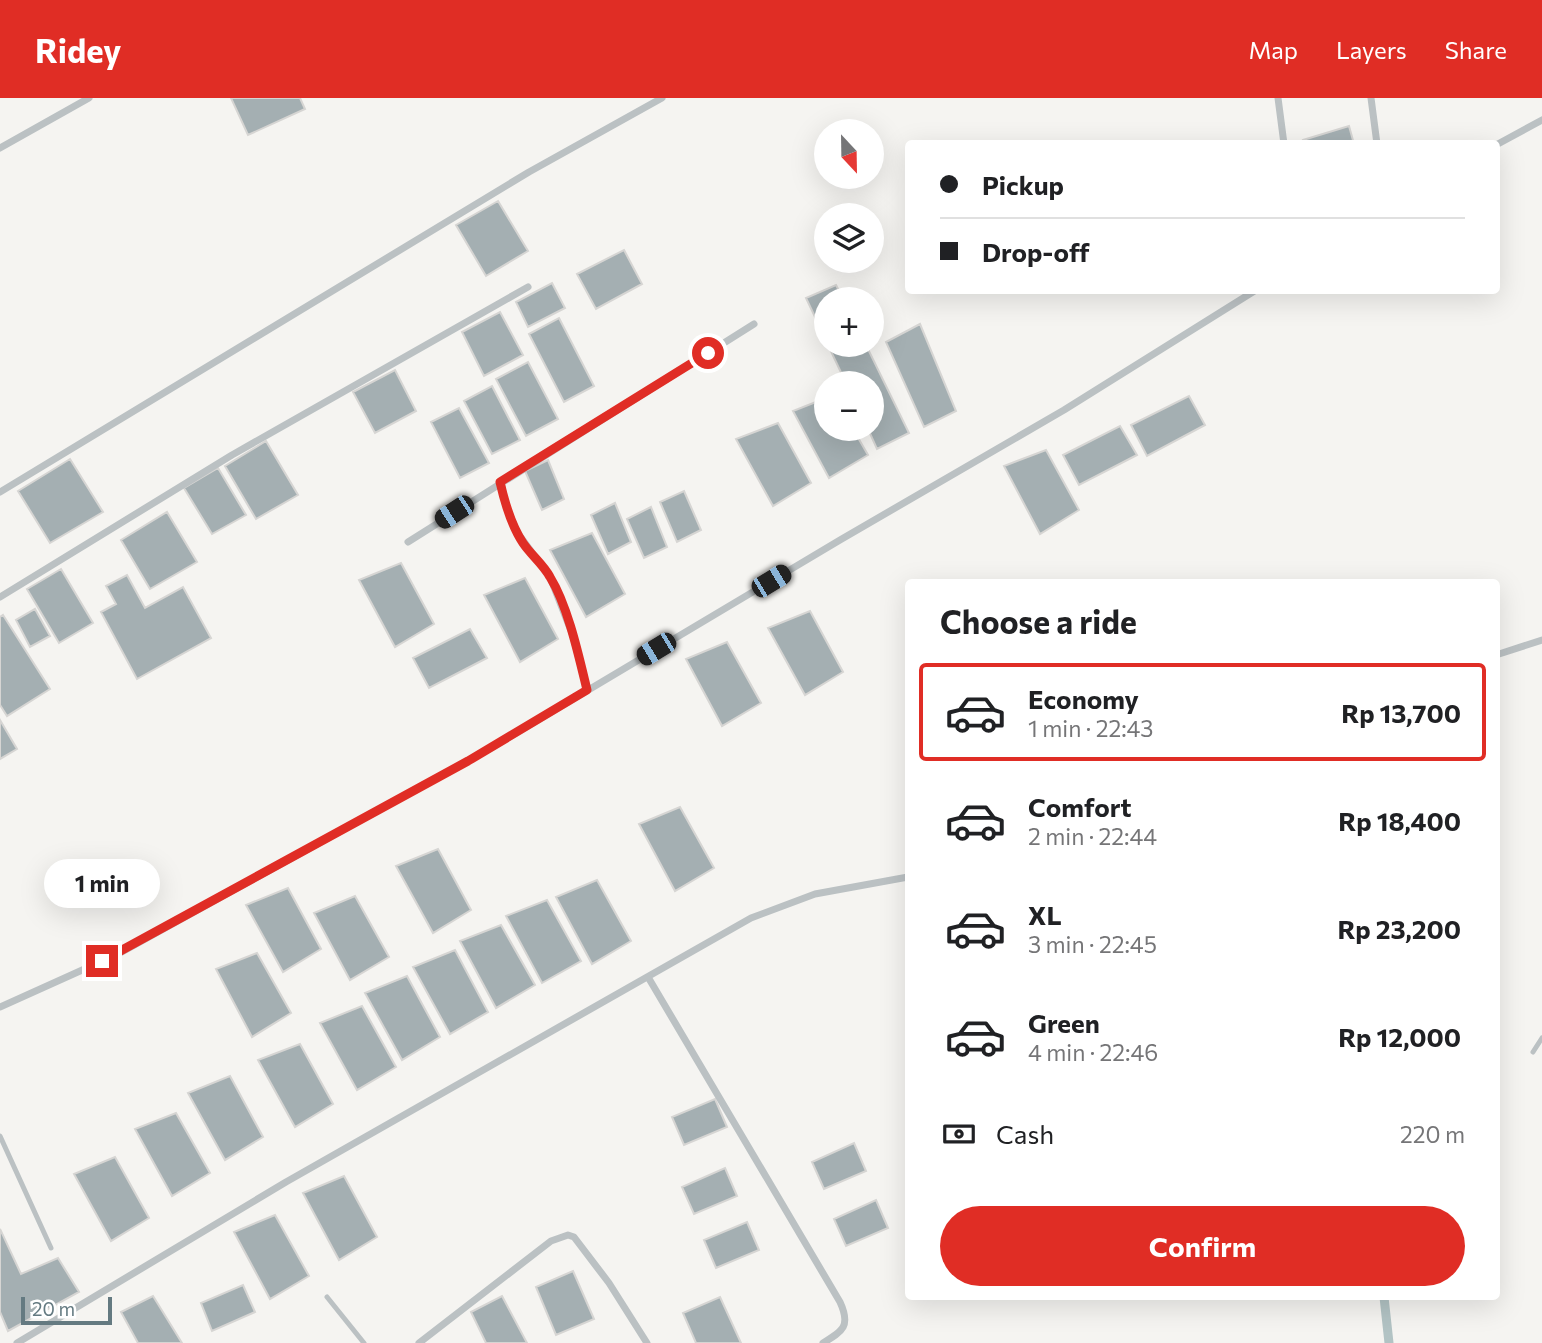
<!DOCTYPE html>
<meta charset="utf-8">
<style>
body{margin:0;font-family:Commissioner,sans-serif;background:#f2f2f2;color:#202124;height:100vh;display:flex;flex-direction:column;font-size:26px;white-space:nowrap}
*{box-sizing:border-box;margin:0}
p{font-size:23px;color:#757577}
.icon{flex:none;width:38px;height:38px;fill:none;stroke:currentColor;stroke-width:2;stroke-linecap:round;stroke-linejoin:round}
.map{position:relative;flex:1;overflow:hidden}
.sheet{position:absolute;left:905px;top:481px;width:595px;height:721px;display:flex;flex-direction:column;background:#fff;border-radius:7px;box-shadow:0 7px 28px #0002}
.sheet>*{flex:none}
.top-card{position:absolute;left:905px;top:42px;width:595px;height:154px;border-radius:7px;box-shadow:0 7px 28px #0002;display:grid;align-content:center;height:154px;padding:0 35px;background:#fff}
.needle{width:46px;rotate:158deg}
.fabs{position:absolute;left:814px;top:21px;display:grid;gap:14px}
.fabs a{display:grid;place-items:center;width:70px;height:70px;border-radius:50%;background:#fff;box-shadow:0 7px 28px #0002;font-size:35px}
.scale{position:absolute;left:21px;bottom:18px;width:91px;box-sizing:border-box;padding-left:7px;border:4px solid #647a81;border-top:0;font-size:19px;line-height:24px;white-space:nowrap;color:#647a81;-webkit-text-stroke:5px #fff;paint-order:stroke}
.end{position:absolute;width:32px;height:32px;margin:-16px;border:9px solid #e02d25;background:#fff;box-shadow:0 0 0 4px #fff}
.from{border-radius:50%}
.bubble{position:absolute;height:49px;border-radius:24px;background:#fff;box-shadow:0 7px 28px #0002;font-size:23px;font-weight:700;line-height:49px;text-align:center}
.car{position:absolute;width:21px;height:42px;margin:-21px -10px;border-radius:9px;box-shadow:0 0 5px 2px #0007;background:linear-gradient(#222 24%,#8ab4d8 0 40%,#222 0 76%,#8ab4d8 0 86%,#222 0)}
.top-card b{display:flex;align-items:center;gap:24px;height:66px;font-size:26px}
.top-card b+b{border-top:2px solid #e0e0e0}
.top-card i{width:18px;height:18px;background:#202124}
ul{padding:0;list-style:none}
li{display:flex;align-items:center;gap:21px;height:98px;margin:0 14px 10px;padding:0 21px;border:4px solid transparent;border-radius:7px}
li div{flex:1}
li b{display:block;font-size:26px}
li em{font-style:normal;font-weight:700}
li.selected{border-color:#e02d25}
li>.icon{width:63px;height:63px;stroke-width:1.5}
h2{padding:0 35px;font-size:32px;line-height:84px}
.pay{display:flex;align-items:center;gap:18px;height:77px;padding:0 35px;font-size:26px}
.pay p{margin-inline-start:auto}
.cta{display:flex;gap:14px;margin-top:auto;padding:14px 35px}
.cta a{flex:1;height:80px;border-radius:42px;background:#e02d25;color:#fff;font-size:28px;font-weight:700;line-height:80px;text-align:center}
header{display:flex;align-items:center;gap:42px;box-sizing:border-box;height:98px;padding:0 35px;background:#e02d25;color:#fff}
header strong{font-size:33px}
nav{display:flex;gap:38px;margin-inline-start:auto;font-size:24px}
.map>svg:first-child{display:block}
</style>
<header>
<strong>Ridey</strong>
<nav><a>Map</a><a>Layers</a><a>Share</a></nav>
</header>
<div class="map">
<svg width="1542" height="1245" viewBox="0 0 1542 1245">
<rect width="100%" height="100%" fill="#f5f4f1"/>
<g fill="none" stroke-linecap="round" stroke-linejoin="round">
<path stroke="#b2c3c4" stroke-width="9" d="M1384,1199L1389,1245"/>
</g>
<path fill="#a4afb2" stroke="#d6d5d3" stroke-width="2" d="M231,0H300L305,11L248,37Z
M1349,28L1354,46H1304L1303,42Z
M498,103L528,153L486,178L456,127Z
M624,152L642,186L596,211L577,176Z
M552,185L565,210L528,229L516,204Z
M836,187L843,201H826V242L806,200Z
M500,214L523,257L484,278L462,234Z
M559,220L594,288L564,304L529,236Z
M920,226L956,313L924,329L886,244Z
M828,247H866L909,335L877,351L868,331H872V285H846Z
M528,264L558,321L526,338L496,281Z
M395,272L416,313L375,335L353,294Z
M492,288L520,342L492,356L464,303Z
M1189,298L1205,327L1147,358L1131,327Z
M826,300V331H853L868,357L829,380L793,313Z
M459,310L489,365L460,380L431,324Z
M778,325L811,385L773,408L736,341Z
M1120,328L1137,357L1079,387L1063,357Z
M266,343L298,397L256,421L225,368Z
M1046,352L1079,412L1040,436L1004,368Z
M70,361L103,414L50,445L18,393Z
M548,362L564,401L542,412L525,373Z
M218,370L246,417L212,436L184,390Z
M684,393L701,432L677,444L660,404Z
M615,405L631,444L608,456L591,417Z
M651,409L667,449L644,460L627,421Z
M167,414L197,464L150,491L121,442Z
M592,435L625,496L586,519L550,452Z
M401,465L434,526L395,549L359,482Z
M61,471L93,525L59,545L27,491Z
M127,477L145,510L183,489L211,540L137,581L101,514L116,506L106,488Z
M525,480L558,541L520,564L484,497Z
M35,511L50,538L30,549L16,522Z
M810,513L843,574L805,597L768,530Z
M3,517L50,591L7,618L0,607V519Z
M470,531L487,560L429,590L413,560Z
M727,544L761,605L722,628L686,561Z
M0,622L17,651L0,661Z
M680,709L714,770L675,793L639,726Z
M438,751L471,812L433,835L396,768Z
M597,782L631,843L592,866L556,799Z
M288,790L321,851L283,874L246,807Z
M355,798L389,859L350,882L314,815Z
M547,802L581,863L542,885L506,818Z
M501,827L535,887L496,910L460,843Z
M455,852L488,914L450,936L413,869Z
M257,855L291,915L252,939L216,871Z
M407,878L440,939L402,962L365,895Z
M362,908L396,969L357,992L320,925Z
M300,946L333,1006L295,1029L258,962Z
M230,978L263,1039L225,1062L188,995Z
M715,1001L727,1029L684,1047L672,1019Z
M176,1015L210,1075L172,1098L135,1031Z
M854,1045L866,1073L824,1091L812,1064Z
M115,1059L149,1120L111,1143L74,1076Z
M725,1070L737,1098L694,1116L682,1089Z
M344,1078L377,1139L339,1162L303,1095Z
M876,1102L888,1130L846,1148L834,1121Z
M275,1117L309,1178L270,1201L234,1134Z
M747,1124L759,1152L716,1170L704,1142Z
M0,1131L21,1176L58,1160L79,1194L8,1233L0,1214Z
M573,1173L594,1221L556,1237L536,1189Z
M243,1187L255,1214L212,1233L201,1205Z
M153,1198L182,1245H138L121,1214Z
M502,1198L527,1245H486L471,1214Z
M720,1199L741,1245H696L683,1215Z"/>
<g fill="none" stroke-linecap="round" stroke-linejoin="round">
<path stroke="#bbc1c3" stroke-width="5" d="M1533,954L1542,940
M0,1038L51,1150
M327,1199L364,1245"/>
<path stroke="#bbc1c3" stroke-width="7" d="M1278,0L1284,46
M1371,0L1377,46
M1496,47L1542,22
M0,50L89,0
M501,384L505,405L517,434L550,479L573,538L587,592
M0,394L529,74L662,0
M408,444L754,226
M0,499L232,357L528,189
M1496,557L1542,542
M648,879L840,1204C851,1228 843,1233 823,1245
M0,909L120,855L491,650L840,442L1064,312L1256,192
M17,1245L286,1084L751,820L815,796L908,779
M419,1245L551,1143L568,1137L574,1139L609,1185L647,1245"/>
</g>
<g fill="none" stroke-linecap="round" stroke-linejoin="round">
<path stroke="#e02d25" stroke-width="9" d="M102,863L468,663L587,592C579,559 568,508 550,479C543,466 531,457 523,445C511,427 505,406 500,384L708,255"/>
</g>
</svg>
<div class="fabs">
<a><svg class="needle" viewBox="-14 -14 28 28"><path d="M0-13l5 13h-10z" fill="#e53935"/><path d="M0 13l5-13h-10z" fill="#757577"/></svg></a>
<a><svg class="icon" aria-label="layers" viewBox="0 0 24 24"><path d="M12 4l9 5-9 5-9-5zM3 14l9 5 9-5"/></svg></a>
<a>+</a>
<a>−</a>
</div>
<div class="scale">20 m</div>
<i class="end from" style="left:708px;top:255px"></i>
<i class="end" style="left:102px;top:863px"></i>
<div class="bubble" style="left:44px;top:761px;width:116px">1 min</div>
<i class="car" style="left:454px;top:414px;rotate:237deg"></i>
<i class="car" style="left:771px;top:483px;rotate:59deg"></i>
<i class="car" style="left:656px;top:551px;rotate:239deg"></i>
<div class="top-card">
<b><i class="from"></i>Pickup</b>
<b><i></i>Drop-off</b>
</div>
<section class="sheet">
<h2>Choose a ride</h2>
<ul>
<li class="selected"><svg class="icon" aria-label="car" viewBox="0 0 24 24"><path d="M5 17H2v-5l4-1 3-4h7l3 4 3 1v5h-3M9 17h6M6 11h13"/><circle cx="7" cy="17" r="2"/><circle cx="17" cy="17" r="2"/></svg><div><b>Economy</b><p>1 min · 22:43</p></div><em>Rp 13,700</em></li>
<li><svg class="icon" aria-label="car" viewBox="0 0 24 24"><path d="M5 17H2v-5l4-1 3-4h7l3 4 3 1v5h-3M9 17h6M6 11h13"/><circle cx="7" cy="17" r="2"/><circle cx="17" cy="17" r="2"/></svg><div><b>Comfort</b><p>2 min · 22:44</p></div><em>Rp 18,400</em></li>
<li><svg class="icon" aria-label="car" viewBox="0 0 24 24"><path d="M5 17H2v-5l4-1 3-4h7l3 4 3 1v5h-3M9 17h6M6 11h13"/><circle cx="7" cy="17" r="2"/><circle cx="17" cy="17" r="2"/></svg><div><b>XL</b><p>3 min · 22:45</p></div><em>Rp 23,200</em></li>
<li><svg class="icon" aria-label="car" viewBox="0 0 24 24"><path d="M5 17H2v-5l4-1 3-4h7l3 4 3 1v5h-3M9 17h6M6 11h13"/><circle cx="7" cy="17" r="2"/><circle cx="17" cy="17" r="2"/></svg><div><b>Green</b><p>4 min · 22:46</p></div><em>Rp 12,000</em></li>
</ul>
<div class="pay"><svg class="icon" aria-label="cash" viewBox="0 0 24 24"><path d="M3 7h18v10H3z"/><circle cx="12" cy="12" r="2"/></svg>Cash<p>220 m</p></div>
<div class="cta"><a>Confirm</a></div>
</section>
</div>
